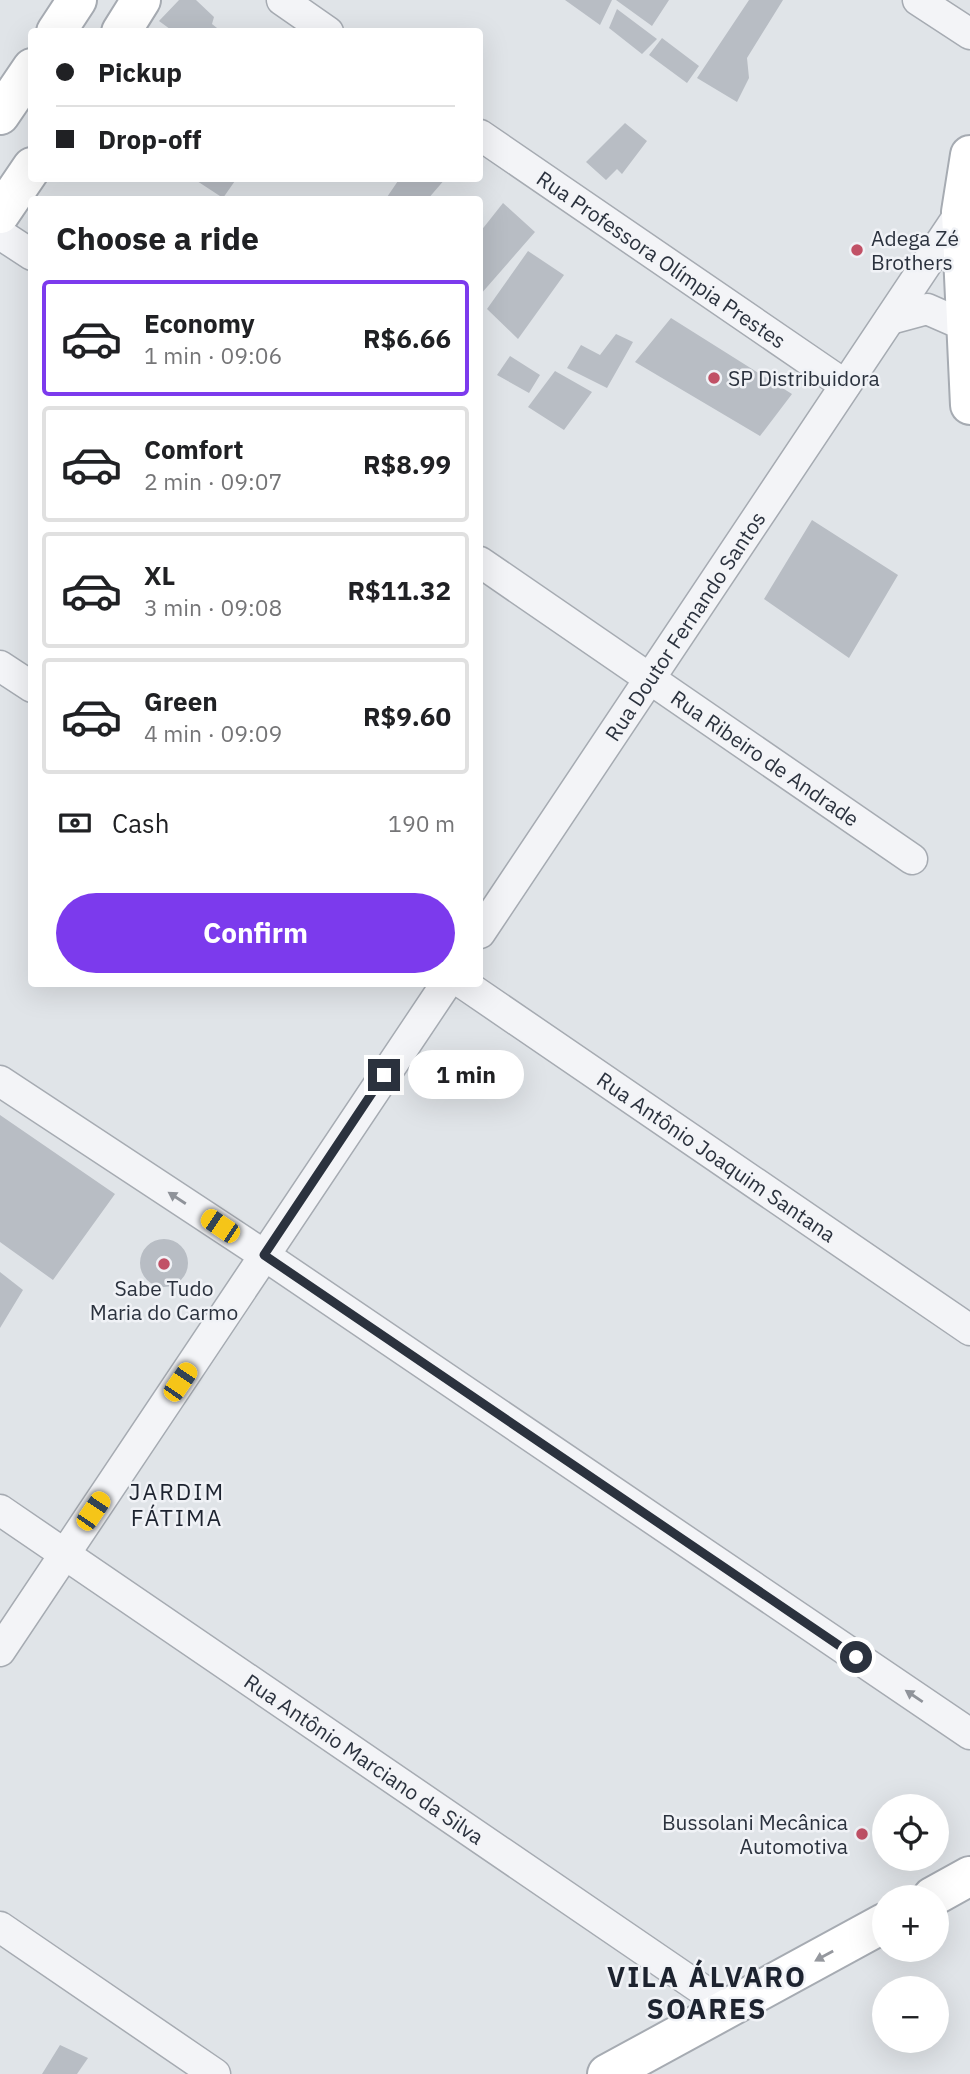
<!DOCTYPE html>
<meta charset="utf-8">
<style>
body{margin:0;font-family:"IBM Plex Sans",sans-serif;background:#f2f2f2;color:#202124;height:100vh;display:flex;flex-direction:column;font-size:26px;white-space:nowrap}
*{box-sizing:border-box;margin:0}
p{font-size:23px;color:#757577}
.icon{flex:none;width:38px;height:38px;fill:none;stroke:currentColor;stroke-width:2;stroke-linecap:round;stroke-linejoin:round}
.map{position:relative;flex:1;overflow:hidden}
.side{position:absolute;left:28px;top:196px;width:455px;height:791px;display:flex;flex-direction:column;background:#fff;border-radius:7px;box-shadow:0 7px 28px #0002}
.side>*{flex:none}
.hud{position:absolute;left:28px;top:28px;width:455px;height:154px;border-radius:7px;box-shadow:0 7px 28px #0002;display:grid;align-content:center;height:154px;padding:0 28px;background:#fff}
.controls{position:absolute;left:872px;top:1794px;display:grid;gap:14px}
.controls a{display:grid;place-items:center;width:77px;height:77px;border-radius:50%;background:#fff;box-shadow:0 7px 28px #0002;font-size:35px}
.end{position:absolute;width:32px;height:32px;margin:-16px;border:9px solid #2b323e;background:#fff;box-shadow:0 0 0 4px #fff}
.from{border-radius:50%}
.bubble{position:absolute;height:49px;border-radius:24px;background:#fff;box-shadow:0 7px 28px #0002;font-size:23px;font-weight:800;line-height:49px;text-align:center}
.car{position:absolute;width:21px;height:42px;margin:-21px -10px;border-radius:9px;box-shadow:0 0 5px 2px #0007;background:linear-gradient(#f5c518 24%,#345 0 40%,#f5c518 0 76%,#345 0 86%,#f5c518 0)}
.hud b{display:flex;align-items:center;gap:24px;height:66px;font-size:26px}
.hud b+b{border-top:2px solid #e0e0e0}
.hud i{width:18px;height:18px;background:#202124}
ul{padding:0;list-style:none}
li{display:flex;align-items:center;gap:21px;height:116px;margin:0 14px 10px;padding:0 14px;border:4px solid #e0e0e0;border-radius:7px}
li div{flex:1}
li b{display:block;font-size:26px}
li em{font-style:normal;font-weight:800}
li.selected{border-color:#7c3aed}
li>.icon{width:63px;height:63px;stroke-width:1.5}
h2{padding:0 28px;font-size:32px;line-height:84px}
.pay{display:flex;align-items:center;gap:18px;height:77px;padding:0 28px;font-size:26px}
.pay p{margin-inline-start:auto}
.action{display:flex;gap:14px;margin-top:auto;padding:14px 28px}
.action a{flex:1;height:80px;border-radius:42px;background:#7c3aed;color:#fff;font-size:28px;font-weight:800;line-height:80px;text-align:center}
.map>svg:first-child{display:block}
</style>
<div class="map">
<svg width="970" height="2074" viewBox="0 0 970 2074">
<rect width="100%" height="100%" fill="#e0e4e8"/>
<path fill="#b8bdc4" d="M179,0H196L214,17L212,24L222,32H174L159,21Z
M565,0H612L600,25Z
M616,0H669L652,26Z
M749,0H783L747,58L749,78L737,102L697,78Z
M617,9L657,39L642,54L609,28Z
M662,38L699,66L687,83L649,55Z
M625,123L647,141L622,174L617,169L606,180L586,162Z
M199,178H237L223,198L197,181Z
M400,178H446L427,200H385Z
M503,203L535,232L480,295V232Z
M528,251L564,275L518,339L487,309Z
M671,318L792,394L760,436L635,362Z
M616,334L633,342L607,388L567,368L581,345L600,355Z
M510,356L540,375L529,393L497,375Z
M555,371L592,392L564,430L528,407Z
M812,520L898,575L849,658L764,599Z
M0,1115L115,1194L53,1280L0,1242Z
M140 1263a24 24 0 1 1 48 0a24 24 0 1 1-48 0Z
M0,1272L23,1290L0,1328Z
M60,2045L88,2058L77,2074H42Z"/>
<g fill="none" stroke-linecap="round" stroke-linejoin="round">
<defs>
<g id="street">
<path d="M282,0L328,32"/>
<path d="M918,0L970,34"/>
<path id="s1" d="M480,135L845,385"/>
<path d="M0,234L32,255"/>
<path d="M890,319L927,309L966,326"/>
<path id="s2" d="M480,562L912,859"/>
<path d="M0,666L32,687"/>
<path id="s3" d="M480,933L961,212"/>
<path id="s4" d="M464,984L970,1330"/>
<path d="M0,1081L264,1255L970,1734"/>
<path id="s5" d="M0,1510L729,2008"/>
<path d="M0,1651L446,984"/>
<path d="M0,1927L215,2074"/>
</g>
<path id="secondary" d="M56,32L77,0
M121,32L141,0
M0,115L32,68
M970,155L961,212L970,405
M0,214L32,167
M932,1897L970,1876
M607,2074L884,1923"/>
</defs>
<use href="#street" stroke="#a6abb2" stroke-width="33"/>
<use href="#secondary" stroke="#a6abb2" stroke-width="42"/>
<use href="#street" stroke="#f3f4f7" stroke-width="30"/>
<use href="#secondary" stroke="#fff" stroke-width="38"/>
</g>
<defs><path id="oneway-solid" d="M-6-.8H1V-3.2L6.5 0L1 3.2V.8H-6Z" transform="scale(1.75)"/></defs>
<g fill="#8f939a">
<use href="#oneway-solid" transform="translate(177 1198) rotate(-147)"/>
<use href="#oneway-solid" transform="translate(914 1696) rotate(-146)"/>
</g>
<use fill="#95989e" href="#oneway-solid" transform="translate(824 1956) rotate(151)"/>
<g fill="none" stroke-linecap="round" stroke-linejoin="round">
<path stroke="#2b323e" stroke-width="9" d="M384,1075L264,1255L856,1657"/>
</g>
<g fill="#c15166" stroke="#f0f2f6" stroke-width="2.5">
<circle cx="857" cy="250" r="7"/>
<circle cx="714" cy="378" r="7"/>
<circle cx="164" cy="1264" r="7"/>
<circle cx="862" cy="1834" r="7"/>
</g>
<g text-anchor="middle" dominant-baseline="central" stroke-width="5" stroke-linejoin="round" paint-order="stroke">
<g font-size="21" fill="#2b323e" stroke="#f0f2f6" text-anchor="start">
<text x="871" y="238">Adega Zé<tspan x="871" dy="24">Brothers</tspan></text>
<text x="728" y="378">SP Distribuidora</text>
<text x="164" y="1288" text-anchor="middle">Sabe Tudo<tspan x="164" dy="24">Maria do Carmo</tspan></text>
<text x="848" y="1822" text-anchor="end">Bussolani Mecânica<tspan x="848" dy="24">Automotiva</tspan></text>
</g>
<g font-size="21" fill="#2b323e" stroke="#f0f2f6">
<text stroke="none"><textPath href="#s1" startOffset="220">Rua Professora Olímpia Prestes</textPath></text>
<text stroke="none"><textPath href="#s3" startOffset="369">Rua Doutor Fernando Santos</textPath></text>
<text stroke="none"><textPath href="#s2" startOffset="346">Rua Ribeiro de Andrade</textPath></text>
<text stroke="none"><textPath href="#s4" startOffset="306">Rua Antônio Joaquim Santana</textPath></text>
<text stroke="none"><textPath href="#s5" startOffset="441">Rua Antônio Marciano da Silva</textPath></text>
</g>
<g font-size="23" letter-spacing="2" fill="#1d232f" stroke="#f0f2f6">
<text x="177" y="1491">JARDIM<tspan x="177" dy="26">FÁTIMA</tspan></text>
</g>
<g font-size="28" font-weight="bold" letter-spacing="2" fill="#1d232f" stroke="#f0f2f6">
<text x="707" y="1976">VILA ÁLVARO<tspan x="707" dy="32">SOARES</tspan></text>
</g>
</g>
</svg>
<div class="controls">
<a><svg class="icon" aria-label="locate" viewBox="0 0 24 24"><circle cx="12" cy="12" r="6"/><path d="M12 2v4M12 18v4M2 12h4M18 12h4"/></svg></a>
<a>+</a>
<a>−</a>
</div>
<i class="end from" style="left:856px;top:1657px"></i>
<i class="end" style="left:384px;top:1075px"></i>
<div class="bubble" style="left:408px;top:1050px;width:116px">1 min</div>
<i class="car" style="left:220px;top:1226px;rotate:304deg"></i>
<i class="car" style="left:180px;top:1382px;rotate:34deg"></i>
<i class="car" style="left:93px;top:1511px;rotate:34deg"></i>
<div class="hud">
<b><i class="from"></i>Pickup</b>
<b><i></i>Drop-off</b>
</div>
<section class="side">
<h2>Choose a ride</h2>
<ul>
<li class="selected"><svg class="icon" aria-label="car" viewBox="0 0 24 24"><path d="M5 17H2v-5l4-1 3-4h7l3 4 3 1v5h-3M9 17h6M6 11h13"/><circle cx="7" cy="17" r="2"/><circle cx="17" cy="17" r="2"/></svg><div><b>Economy</b><p>1 min · 09:06</p></div><em>R$6.66</em></li>
<li><svg class="icon" aria-label="car" viewBox="0 0 24 24"><path d="M5 17H2v-5l4-1 3-4h7l3 4 3 1v5h-3M9 17h6M6 11h13"/><circle cx="7" cy="17" r="2"/><circle cx="17" cy="17" r="2"/></svg><div><b>Comfort</b><p>2 min · 09:07</p></div><em>R$8.99</em></li>
<li><svg class="icon" aria-label="car" viewBox="0 0 24 24"><path d="M5 17H2v-5l4-1 3-4h7l3 4 3 1v5h-3M9 17h6M6 11h13"/><circle cx="7" cy="17" r="2"/><circle cx="17" cy="17" r="2"/></svg><div><b>XL</b><p>3 min · 09:08</p></div><em>R$11.32</em></li>
<li><svg class="icon" aria-label="car" viewBox="0 0 24 24"><path d="M5 17H2v-5l4-1 3-4h7l3 4 3 1v5h-3M9 17h6M6 11h13"/><circle cx="7" cy="17" r="2"/><circle cx="17" cy="17" r="2"/></svg><div><b>Green</b><p>4 min · 09:09</p></div><em>R$9.60</em></li>
</ul>
<div class="pay"><svg class="icon" aria-label="cash" viewBox="0 0 24 24"><path d="M3 7h18v10H3z"/><circle cx="12" cy="12" r="2"/></svg>Cash<p>190 m</p></div>
<div class="action"><a>Confirm</a></div>
</section>
</div>
